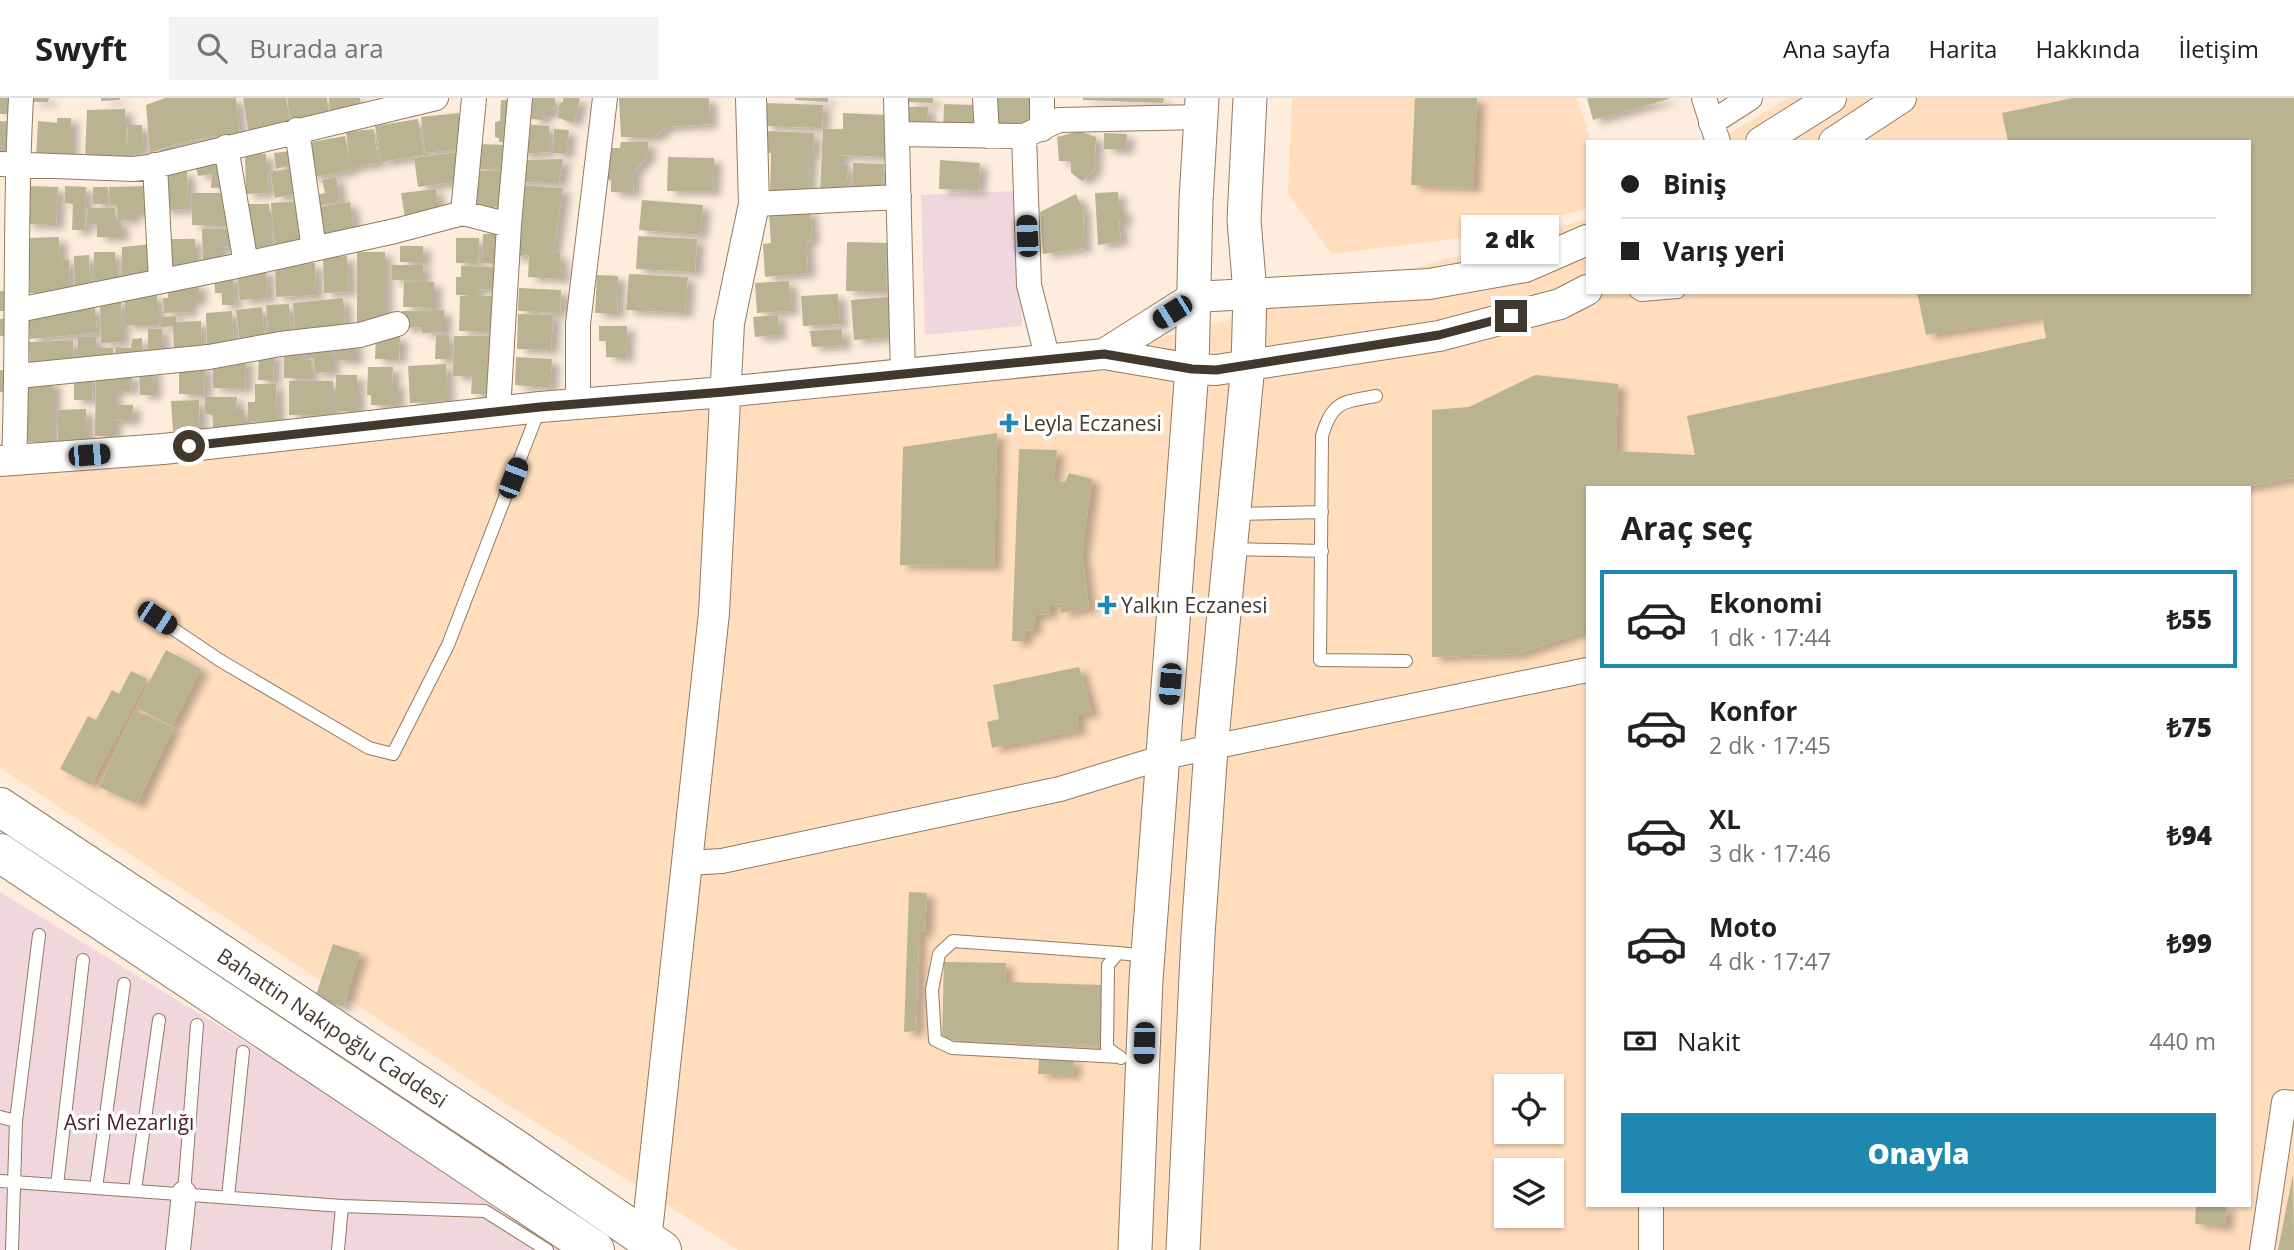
<!DOCTYPE html>
<html lang="tr">
<meta charset="utf-8">
<style>
body{margin:0;font-family:"Open Sans",sans-serif;background:#f2f2f2;color:#202124;height:100vh;display:flex;flex-direction:column;font-size:26px;white-space:nowrap}
*{box-sizing:border-box;margin:0}
p{font-size:23px;color:#757577}
.icon{flex:none;width:38px;height:38px;fill:none;stroke:currentColor;stroke-width:2;stroke-linecap:round;stroke-linejoin:round}
.map{position:relative;flex:1;overflow:hidden}
.drawer{position:absolute;left:1586px;top:388px;width:665px;height:721px;display:flex;flex-direction:column;background:#fff;border-radius:0px;box-shadow:0 2px 5px #0004}
.drawer>*{flex:none}
.guide{position:absolute;left:1586px;top:42px;width:665px;height:154px;border-radius:0px;box-shadow:0 2px 5px #0004;display:grid;align-content:center;height:154px;padding:0 35px;background:#fff}
.buttons{position:absolute;left:1494px;top:976px;display:grid;gap:14px}
.buttons a{display:grid;place-items:center;width:70px;height:70px;border-radius:0px;background:#fff;box-shadow:0 2px 5px #0004;font-size:35px}
.end{position:absolute;width:32px;height:32px;margin:-16px;border:9px solid #43382d;background:#fff;box-shadow:0 0 0 4px #fff}
.from{border-radius:50%}
.bubble{position:absolute;height:49px;border-radius:0px;background:#fff;box-shadow:0 2px 5px #0004;font-size:23px;font-weight:800;line-height:49px;text-align:center}
.car{position:absolute;width:21px;height:42px;margin:-21px -10px;border-radius:9px;box-shadow:0 0 5px 2px #0007;background:linear-gradient(#222 24%,#8ab4d8 0 40%,#222 0 76%,#8ab4d8 0 86%,#222 0)}
.guide b{display:flex;align-items:center;gap:24px;height:66px;font-size:26px}
.guide b+b{border-top:2px solid #e0e0e0}
.guide i{width:18px;height:18px;background:#202124}
ul{padding:0;list-style:none}
li{display:flex;align-items:center;gap:21px;height:98px;margin:0 14px 10px;padding:0 21px;border:4px solid transparent;border-radius:0px}
li div{flex:1}
li b{display:block;font-size:26px}
li em{font-style:normal;font-weight:800}
li.selected{border-color:#1e88b0}
li>.icon{width:63px;height:63px;stroke-width:1.5}
h2{padding:0 35px;font-size:32px;line-height:84px}
.pay{display:flex;align-items:center;gap:18px;height:77px;padding:0 35px;font-size:26px}
.pay p{margin-inline-start:auto}
.primary-button{display:flex;gap:14px;margin-top:auto;padding:14px 35px}
.primary-button a{flex:1;height:80px;border-radius:0px;background:#1e88b0;color:#fff;font-size:28px;font-weight:800;line-height:80px;text-align:center}
header{display:flex;align-items:center;gap:42px;box-sizing:border-box;height:98px;padding:0 35px;background:#fff;border-bottom:2px solid #e0e0e0}
header strong{font-size:33px}
nav{display:flex;gap:38px;margin-inline-start:auto;font-size:24px}
.search{width:490px;height:63px;background:#f2f2f2;display:flex;align-items:center;gap:18px;box-sizing:border-box;padding:0 24px;border-radius:0px;color:#757577;font-size:26px}
.map>svg:first-child{display:block}
</style>
<header>
<strong>Swyft</strong>
<div class="search"><svg class="icon" aria-label="search" viewBox="0 0 24 24"><circle cx="10" cy="10" r="6"/><path d="M15 15l6 6"/></svg>Burada ara</div>
<nav><a>Ana sayfa</a><a>Harita</a><a>Hakkında</a><a>İletişim</a></nav>
</header>
<div class="map">
<svg width="2294" height="1152" viewBox="0 0 2294 1152">
<defs>
<filter id="shadow"><feDropShadow dx="8" dy="4.5" stdDeviation="3.5" flood-color="#0004"/></filter>
</defs>
<rect width="100%" height="100%" fill="#feeddd"/>
<path fill="#ffddbd" fill-rule="evenodd" d="M1292,0H1577L1591,44H1587V111L1470,139L1332,156L1288,96Z
M1788,0H2294V1152H738L500,1002L0,670V368H85L1180,236L1587,121V194H2249V44H1716ZM1587,390H2249V1108H1587ZM1507,989H1552V1034H1507ZM1507,1073H1552V1118H1507Z"/>
<path fill="#efd7dd" d="M1018,93L1022,228L925,237L921,97Z
M0,794L586,1152H0Z"/>
<path fill="#b9b391" filter="url(#shadow)" d="M0,0H9V16H0Z
M32,0H49L48,4H32Z
M101,0H120V2L101,3Z
M165,0H236L240,37L208,39L182,44L150,55L146,7Z
M243,0H286L291,29L249,37Z
M287,0H327L329,19L291,25Z
M329,0H360L361,11L330,13Z
M525,0H555L556,9L551,11V16H543V22L531,21L532,10L525,11Z
M563,0H580L574,25L558,20L559,6L563,4Z
M619,0H709L710,26L666,29L654,39H621Z
M795,0H828V4L795,2Z
M907,0H933V5L907,4Z
M991,0H1031L1030,28L990,27Z
M1083,0H1164L1163,5L1083,2Z
M1415,0H1477L1473,90L1411,87Z
M1587,0H1669V1L1593,22Z
M2073,0H2294V380L2240,390H1587V532L1518,556L1432,559V312L1469,309L1535,277L1618,286L1616,353L1695,357L1687,318L2046,240L2042,218L1926,237L1917,194H2249V44H2008L2002,15Z
M501,2L516,3L514,45L499,44V40L495,39V24L500,23Z
M765,5L823,7L822,30L764,28Z
M944,6L974,7L973,32L943,31Z
M907,9H928L927,27L906,26Z
M125,11L127,49L128,27H142L143,55H128V58H85L87,12Z
M459,15L462,51L425,55L421,19Z
M843,15L885,17L884,59L841,57V67H848L846,96L820,95L823,31H843Z
M57,20H71V61H36L38,23L57,25Z
M418,21L424,57L381,64L375,28Z
M0,23L11,24L9,59H0Z
M521,26L549,28V54L519,56Z
M374,31L378,65L350,69L351,72L311,80L305,45L345,38L350,64L346,34Z
M554,31L569,32L566,56L553,55Z
M767,33L814,35L813,56H810L808,98L770,97L771,55H766Z
M1079,33L1096,39L1094,73L1082,83L1071,75V63H1059L1057,39Z
M1104,35L1127,36L1126,52L1104,51Z
M621,44H648V58L634,73L633,95L611,94V82L604,81L610,50H620Z
M474,46L510,47L509,72L474,71Z
M298,52L299,65L276,71L274,55Z
M458,54L462,83L418,89L414,60Z
M245,56H266L268,95L246,96Z
M668,59L714,60L713,93H667Z
M563,61L559,85L514,84L519,62Z
M940,62L980,65L978,92L939,91Z
M225,63L228,89L211,90L212,76L198,78L196,70Z
M853,65L884,66L883,93L852,92Z
M298,69L303,94L275,100L270,74Z
M474,72L508,74L507,110L472,108Z
M187,73L188,111L162,112L161,74Z
M336,79L340,103L314,109L311,98L325,95L322,82Z
M515,87L563,90L553,156H560L562,181L528,179L529,157L512,159Z
M27,88L58,89L56,127L25,126Z
M65,88L86,89L85,132H72L73,106L65,105Z
M148,88L149,115H132V122H118L117,107H110L109,89Z
M93,89H108V106H93Z
M436,91L439,116L405,120L401,95Z
M1118,94L1119,112H1124L1125,123H1119L1121,143L1098,147L1095,95Z
M192,95H224L231,127H192Z
M1076,96L1083,112L1084,150L1043,156L1040,114Z
M642,102L703,107L700,137L639,132Z
M301,103L304,148L275,151L271,105Z
M350,104L355,137L322,142L317,109Z
M247,106H269V149H247Z
M88,110H115V125H121V139H97V126H87Z
M810,112L812,142L806,143L808,175L765,179L763,146L771,145L769,115Z
M202,131H229V149L220,150V165H203Z
M483,136H498L497,166L482,165Z
M638,138L697,141L695,174L636,171Z
M59,139L60,162H69L70,195H30L28,140Z
M456,140H479L478,165H456Z
M169,141H195V173L168,172Z
M847,144L887,145L886,194L846,193Z
M152,146L156,178L121,184L122,149Z
M400,148H423V164H400Z
M94,154H115V190H94Z
M357,154H385V226L357,227Z
M89,157L90,189H75L74,158Z
M347,158L349,194L324,195L323,159Z
M315,165L316,197L276,199L275,167Z
M392,167H423V182H392Z
M461,168L500,169L499,192L476,191V197H456V179H461Z
M266,171L268,200L240,202L237,174Z
M629,176L688,179L685,215L626,212Z
M233,177L234,207H222V195H215L214,178Z
M597,177L618,178L617,216L595,215Z
M789,183L791,213L757,215L755,185Z
M404,184H434V210L403,209Z
M199,186V203H190V214L164,215L163,200H168V187Z
M519,190L561,192L560,215L518,213Z
M0,193H9V213H0Z
M838,196L840,226L803,228L801,198Z
M125,197H157V227H125Z
M460,198H494L493,234L459,233Z
M889,199L891,239L854,242L851,202Z
M343,200L347,235L296,240L293,205Z
M121,201L122,244L101,245L100,202Z
M289,206L291,239L269,240L266,207Z
M95,209L97,235L30,241L28,215Z
M262,209L265,243L240,245L236,212Z
M444,212V234L422,235V229L403,230L402,213Z
M232,213L234,249L207,250L206,215Z
M518,216L553,217L551,252L517,251Z
M778,217L779,237L755,239L753,219Z
M176,218V224L201,223L202,253H174L173,228L161,229V219Z
M5,220L4,238H0V221Z
M599,228H627L626,260L606,259V243H599Z
M148,231H162V258H148Z
M842,231L843,247L812,249L810,233Z
M436,237H449V261H435Z
M376,238H400L399,261H375Z
M454,238H490L495,296H471L472,278H453Z
M78,239H96V250H113V266H78Z
M142,240V260H116V249L131,250L132,241Z
M73,242L74,267L30,268L29,244Z
M335,244H355V262H335Z
M332,246V274L315,275L314,260H306V247Z
M303,249V262H311V280H284V250Z
M259,255H274L273,283L258,282Z
M516,259L552,261L550,290L515,287Z
M213,261H246L245,291L213,290Z
M446,266L447,303L410,305L408,268Z
M179,267L205,268L204,297L179,296Z
M153,269L154,297H140L139,270Z
M368,269H393L392,285H397V308L371,307V297H367Z
M0,272H8L7,294H0Z
M96,272L132,278L131,292H114V307H133L132,323L114,322V338H95Z
M74,275L93,276L92,302H74Z
M336,277H357V313H336Z
M25,283H53V344H25Z
M289,283H333V317H289Z
M255,286H276L277,323L248,324V304H255Z
M205,299H237L236,312H244V330H213V317L205,316Z
M199,302L200,331L173,333L171,303Z
M86,311L87,342L58,343L57,312Z
M997,335L994,468L900,467L903,349Z
M1019,351L1057,352L1053,384H1065L1069,375L1092,381L1082,455L1089,510L1061,515V506L1050,507L1049,516L1035,517L1033,533L1025,532V543H1012Z
M166,552L201,571L172,628L136,609Z
M1079,569L1092,614L1077,617L1079,632L992,650L987,624L999,621L993,587Z
M131,573L147,581L91,687L60,671L88,618L96,622L112,592L119,596Z
M135,612L173,630L137,706L99,689Z
M909,794L927,795L925,834H919L916,933L904,934Z
M333,846L360,855L343,909L315,900Z
M944,864L1006,865L1005,884L1102,887L1100,947L942,942Z
M1039,961L1074,962L1073,977L1038,976Z
M2293,1076L2294,1152H2278Z
M2196,1108H2227L2225,1128L2195,1126Z"/>
<g fill="none" stroke-linecap="round" stroke-linejoin="round">
<defs>
<path id="service" d="M1636,194L1641,197L1678,194
M1376,298C1343,304 1332,303 1322,338L1320,562L1406,563
M1235,416L1322,414
M1231,451L1322,453
M157,520L221,563L369,650L393,656L448,547L540,309
M1118,855L953,843L939,856L932,892L935,942L952,950L1120,959
M1121,960L1107,950L1108,867L1118,855L1148,858
M0,1019L16,1023
M0,1083L342,1108L485,1113L547,1152
M57,1087L83,862
M96,1090L124,886
M135,1092L159,922
M184,1095L197,927
M228,1099L243,954
M12,1152L16,1023L39,837
M338,1152L342,1108"/>
<path id="minor" d="M896,0L903,277
M985,0L987,38
M1042,0V31
M1704,0L1718,44
M1711,25L1750,0
M297,32L314,151
M897,36L1024,38L1059,22L1201,19
M1024,38L1029,187L1048,262
M226,49L246,166
M0,66L133,71L150,69L436,0
M155,67L161,183
M754,106L899,99
M463,115L474,0
M18,212L232,169L395,133L463,115L509,127
M18,278L209,259L280,246L360,237L397,226
M578,306V226L605,0
M498,313L509,127L520,0
M14,363C19,242 14,121 21,0
M687,765L722,763L1060,691L1164,659L1587,572
M1651,1108V1152
M178,1152L184,1095
M2262,1152L2284,1004L2294,1005"/>
<path id="tertiary" d="M1761,44L1831,0
M1834,44L1901,0
M1587,142L1525,169L1429,186L1194,199L1104,256L1192,271L1216,272L1439,238L1560,206L1587,192
M0,363L163,351L540,309L724,294L1104,256
M646,1143L714,515L729,225L754,106L751,0"/>
<path id="secondary" d="M1135,1152L1146,882L1192,271L1196,103L1202,0
M1183,1152L1198,837L1211,650L1248,267L1250,195L1244,122L1250,0"/>
<g id="primary">
<path id="s1" d="M0,709L514,1050L662,1152"/>
<path d="M0,755L595,1152"/>
</g>
</defs>
<use href="#service" stroke="#927a61" stroke-width="14"/>
<use href="#minor" stroke="#927a61" stroke-width="26"/>
<use href="#tertiary" stroke="#927a61" stroke-width="32"/>
<use href="#secondary" stroke="#927a61" stroke-width="35"/>
<use href="#primary" stroke="#927a61" stroke-width="40"/>
<use href="#service" stroke="#fff" stroke-width="12"/>
<use href="#minor" stroke="#fff" stroke-width="24"/>
<use href="#tertiary" stroke="#fff" stroke-width="30"/>
<use href="#secondary" stroke="#fff" stroke-width="33"/>
<use href="#primary" stroke="#fff" stroke-width="38"/>
</g>
<g fill="none" stroke-linecap="round" stroke-linejoin="round">
<path stroke="#43382d" stroke-width="9" d="M189,348L540,309L724,294L1104,256L1192,271L1216,272L1439,237L1511,218"/>
</g>
<g fill="#1e88b0" stroke="#fefefe" stroke-width="2.5">
<path d="M1005.5 314.5h7v7h7v7h-7v7h-7v-7h-7v-7h7z"/>
<path d="M1103.5 496.5h7v7h7v7h-7v7h-7v-7h-7v-7h7z"/>
</g>
<g text-anchor="middle" dominant-baseline="central" stroke-width="7" stroke-linejoin="round" paint-order="stroke">
<g font-size="21" fill="#43382d" stroke="#fefefe" text-anchor="start">
<text x="1023" y="325">Leyla Eczanesi</text>
<text x="1121" y="507">Yalkın Eczanesi</text>
</g>
<g font-size="21" fill="#43382d" stroke="#fefefe">
<text stroke="none"><textPath href="#s1" startOffset="399">Bahattin Nakıpoğlu Caddesi</textPath></text>
</g>
<g font-size="21" fill="#502030" stroke="#fefefe">
<text x="129" y="1024">Asri Mezarlığı</text>
</g>
</g>
</svg>
<div class="buttons">
<a><svg class="icon" aria-label="locate" viewBox="0 0 24 24"><circle cx="12" cy="12" r="6"/><path d="M12 2v4M12 18v4M2 12h4M18 12h4"/></svg></a>
<a><svg class="icon" aria-label="layers" viewBox="0 0 24 24"><path d="M12 4l9 5-9 5-9-5zM3 14l9 5 9-5"/></svg></a>
</div>
<i class="end from" style="left:189px;top:348px"></i>
<i class="end" style="left:1511px;top:218px"></i>
<div class="bubble" style="left:1461px;top:117px;width:98px">2 dk</div>
<i class="car" style="left:1027px;top:138px;rotate:357deg"></i>
<i class="car" style="left:1172px;top:214px;rotate:238deg"></i>
<i class="car" style="left:89px;top:357px;rotate:85deg"></i>
<i class="car" style="left:513px;top:380px;rotate:21deg"></i>
<i class="car" style="left:157px;top:520px;rotate:123deg"></i>
<i class="car" style="left:1170px;top:586px;rotate:185deg"></i>
<i class="car" style="left:1144px;top:945px;rotate:182deg"></i>
<div class="guide">
<b><i class="from"></i>Biniş</b>
<b><i></i>Varış yeri</b>
</div>
<section class="drawer">
<h2>Araç seç</h2>
<ul>
<li class="selected"><svg class="icon" aria-label="car" viewBox="0 0 24 24"><path d="M5 17H2v-5l4-1 3-4h7l3 4 3 1v5h-3M9 17h6M6 11h13"/><circle cx="7" cy="17" r="2"/><circle cx="17" cy="17" r="2"/></svg><div><b>Ekonomi</b><p>1 dk · 17:44</p></div><em>₺55</em></li>
<li><svg class="icon" aria-label="car" viewBox="0 0 24 24"><path d="M5 17H2v-5l4-1 3-4h7l3 4 3 1v5h-3M9 17h6M6 11h13"/><circle cx="7" cy="17" r="2"/><circle cx="17" cy="17" r="2"/></svg><div><b>Konfor</b><p>2 dk · 17:45</p></div><em>₺75</em></li>
<li><svg class="icon" aria-label="car" viewBox="0 0 24 24"><path d="M5 17H2v-5l4-1 3-4h7l3 4 3 1v5h-3M9 17h6M6 11h13"/><circle cx="7" cy="17" r="2"/><circle cx="17" cy="17" r="2"/></svg><div><b>XL</b><p>3 dk · 17:46</p></div><em>₺94</em></li>
<li><svg class="icon" aria-label="car" viewBox="0 0 24 24"><path d="M5 17H2v-5l4-1 3-4h7l3 4 3 1v5h-3M9 17h6M6 11h13"/><circle cx="7" cy="17" r="2"/><circle cx="17" cy="17" r="2"/></svg><div><b>Moto</b><p>4 dk · 17:47</p></div><em>₺99</em></li>
</ul>
<div class="pay"><svg class="icon" aria-label="cash" viewBox="0 0 24 24"><path d="M3 7h18v10H3z"/><circle cx="12" cy="12" r="2"/></svg>Nakit<p>440 m</p></div>
<div class="primary-button"><a>Onayla</a></div>
</section>
</div>
